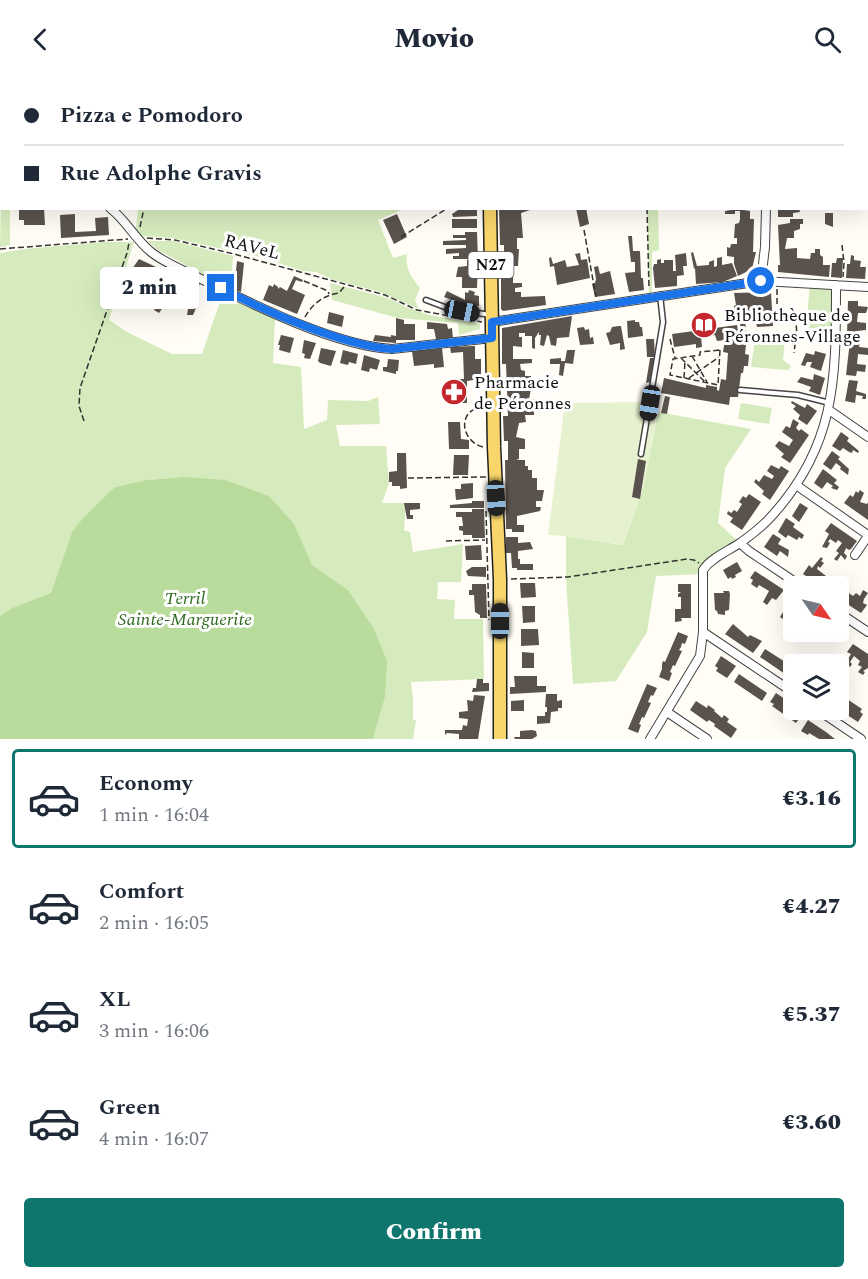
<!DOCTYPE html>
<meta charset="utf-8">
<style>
body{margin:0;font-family:Spectral,serif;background:#f2f2f3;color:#1f2937;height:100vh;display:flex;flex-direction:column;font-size:22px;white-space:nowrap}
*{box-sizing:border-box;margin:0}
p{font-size:20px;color:#747a83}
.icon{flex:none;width:33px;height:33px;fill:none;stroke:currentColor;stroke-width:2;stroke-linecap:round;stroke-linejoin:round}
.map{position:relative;height:661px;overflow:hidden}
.details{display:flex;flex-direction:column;background:#fff;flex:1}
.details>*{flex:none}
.banner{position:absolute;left:0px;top:0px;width:868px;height:132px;box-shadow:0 6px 24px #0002;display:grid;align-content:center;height:132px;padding:0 24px;background:#fff}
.needle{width:39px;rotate:124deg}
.buttons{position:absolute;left:783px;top:498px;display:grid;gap:12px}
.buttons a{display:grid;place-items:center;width:66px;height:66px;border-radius:6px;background:#fff;box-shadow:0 6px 24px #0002;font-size:30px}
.end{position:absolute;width:27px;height:27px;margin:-14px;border:8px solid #1a73e8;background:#fff;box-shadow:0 0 0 3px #fff}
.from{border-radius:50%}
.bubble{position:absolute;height:42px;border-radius:6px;background:#fff;box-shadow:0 6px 24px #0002;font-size:20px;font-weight:800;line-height:42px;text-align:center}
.car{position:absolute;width:18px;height:36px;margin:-18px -9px;border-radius:8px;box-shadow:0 0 4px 2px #0007;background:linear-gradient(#222 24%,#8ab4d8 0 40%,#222 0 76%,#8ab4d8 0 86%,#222 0)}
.banner b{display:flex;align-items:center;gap:21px;height:57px;font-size:22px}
.banner b+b{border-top:2px solid #e0e1e3}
.banner i{width:15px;height:15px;background:#1f2937}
ul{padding:10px 0 0;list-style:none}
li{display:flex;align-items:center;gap:18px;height:99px;margin:0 12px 9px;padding:0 12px;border:3px solid transparent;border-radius:6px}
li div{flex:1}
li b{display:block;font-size:22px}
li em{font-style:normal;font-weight:800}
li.selected{border-color:#0f766e}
li>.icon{width:54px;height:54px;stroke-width:1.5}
.button{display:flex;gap:12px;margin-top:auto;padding:12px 24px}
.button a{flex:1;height:69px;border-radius:6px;background:#0f766e;color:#fff;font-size:24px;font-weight:800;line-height:69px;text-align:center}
header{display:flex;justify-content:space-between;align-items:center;height:78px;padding:0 24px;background:#fff;font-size:27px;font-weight:800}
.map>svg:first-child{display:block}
</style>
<header><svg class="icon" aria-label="back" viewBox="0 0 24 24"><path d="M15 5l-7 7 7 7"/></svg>Movio<svg class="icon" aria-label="search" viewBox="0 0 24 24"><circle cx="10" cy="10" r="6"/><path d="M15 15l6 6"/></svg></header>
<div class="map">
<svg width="868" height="661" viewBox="0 0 868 661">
<rect width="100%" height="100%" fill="#fffdf5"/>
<path fill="#d5ebbd" d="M1,118L2,130L10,131V167L0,169Z
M138,131H404L378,142L393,180L407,176C405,191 411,199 420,210L415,222L419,231L377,213L334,202L316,194L303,193L260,179L172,160L142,158L136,151Z
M647,131H658L659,172L652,174V218L649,219Z
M147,163H174L233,178L231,211L158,172Z
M103,164H134L109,242L127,254L172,276H202L222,218L275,240L273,285L301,289L304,351L327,342L328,322L368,323L378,319L380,346L336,347L340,368H386L389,405L382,425H406L404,452L410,454L413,474L463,466L461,504H438L437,521L455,522L454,541H483L484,601L411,604L413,621V642H416L413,661H373L385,619L348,512L184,399L146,402L115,409L72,454L51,516L12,530L0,538V175L24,171Z
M330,205L388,220L406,229L429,237L480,246V251L459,257L458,245L398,240L332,222Z
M810,205L836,207V264L805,262Z
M755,261H785L783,282L791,288L788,292L751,289Z
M741,325L772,330L769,346L738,341Z
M658,334L751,351L725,390L718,445L740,465L708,486L702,496L656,498L647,554L616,603L573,606L566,502V458L623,467L643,411Z"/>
<path fill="#b9dc9c" d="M184,399L225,402L269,418L294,446L312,487L348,512L374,551L387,583L385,619L373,661H0V538L12,530L51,515L72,454L84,439L115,409L146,402Z"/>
<path fill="#e6f2cf" d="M647,324L659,326L643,411L623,467L566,458L548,457L565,325Z"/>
<path fill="#5a524d" d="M19,130H44L45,147H24V142H19Z
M461,130H477V138L453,139L452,136Z
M499,130H536L521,135L523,160H517V171H519L518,188H507V175H504V167H500Z
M576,130H586L589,146L580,149Z
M731,130L750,133V141H754L753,174H756L752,191L738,198L734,186V179L727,178V169L730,170L731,166H737V160H734L735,146L739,145L740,141V133H735V136H725V133L731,132Z
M778,130H799L800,134L793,135V139H778Z
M825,135H833V149L825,146Z
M75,136V154L96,153L95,140L108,139L109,157L61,160L60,137Z
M397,136L407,159L394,166L383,142Z
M452,141H477V150H452Z
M790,141H803V146H800V151L794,153V160H787L785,171L797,170V180L810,181L811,175H815V171H820V177L823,179V187H830L829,199L778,194V187H780L778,147L790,145Z
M465,154H477L478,181H453V178H459V175L446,176V171L466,170V167H443V163L466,162V160H453V157H465Z
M628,158H632L633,173H640L641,200H643L644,212L629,214L625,195L635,194V184H631Z
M693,174L697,188L709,187V184L714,182V189L717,188V180L722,179V187L732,185L737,198L723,204L696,206L695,190L694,191L691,175Z
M580,175L581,182L587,181L590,200L557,207L554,188L550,189L549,180L551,179L553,186L565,182L567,189L579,187L575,176Z
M686,175L687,188H683L684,197L677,198V208L655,210L653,190L654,186H657V182L661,181V185H664V182H673V193H676L675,177Z
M851,177L854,178V182L861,183L860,189H866L865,201L846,200L847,186H850Z
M837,180H843L842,200L831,199L832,185H836Z
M139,181L156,189L147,202L140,197L138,199L130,194Z
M467,182H478L477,210H462V199H456L458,189L467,188Z
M237,183L244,185L241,214L234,212Z
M167,188L194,205L195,203L200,205L195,220L199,223L193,237H187L188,231H186L189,221L185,219L187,213L181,210L179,214L159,201Z
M598,188L600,196L610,193L615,216L595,219L592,206L595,205L596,201L594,189Z
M294,198L303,202L302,204L296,202L292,211L305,217L297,236L263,222L269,207L273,209L274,206L278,209V211L280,209L287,213Z
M513,198V205H522V209L515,210V214H521V219L545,218L546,227L503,233L501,231V199Z
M168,210L173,213L170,218L173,220L171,223L168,222L159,235L154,232Z
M469,212L475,214L474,217L479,218V228L465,227L444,219L447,213L465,222V214L468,215Z
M771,214L773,248L757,249L755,240H751V234L744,236L747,258L745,276L749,277L748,288H744L743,295H741L738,319H730L729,327L661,315L664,300L706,310V307L717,309V312L719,313L721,301L726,302L728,275L723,274L725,262L717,263L715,257L701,259L702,269L696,270V266L674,269L672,256L694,253L693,245L715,242V250L737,247L739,259H741L740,244H737L734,228L736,227L734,215Z
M848,223H858V228L868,229L866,235H858L857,244L866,245V252L857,253V257H847Z
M329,234L344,238L342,249L327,245Z
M572,238L569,259L557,260L556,268L551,267L549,258L547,257L544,268L540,267L541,257H539V254L535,260V271L532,270V258H525V255H519V259H522V269L513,268V281H532V285L520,286L521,292L525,293V298H531L532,308H527V311H531L529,321H534V337H525L526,344L519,345L516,359L525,361V371H519V381L516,382H525V388H528V392H532V400H537V412H544L542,423H536V429H541L540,433L517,438V447H524V454H512V451H506L505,382H508V363H504L503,338H508L506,286H502V250Z
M396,240L404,242V246H415V262H396V265L373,263L375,257L391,259V257L396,258Z
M635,242V244H639L640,249H642L643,258L628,260L627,243Z
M427,244L447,246L448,251L452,250L453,261H436L434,251H427Z
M619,248H621L625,271L620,272V265L610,267L606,255L610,254L612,249Z
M584,249L585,252L589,251L590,260L593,259L594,266L580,267L577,250Z
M281,257L294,260L290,275L279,272L280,267H278Z
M646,261H654L655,279H647Z
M304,262L316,265L310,281L304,280L305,276L302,275Z
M850,263L860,264L859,269L868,270V277L858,276L857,286L866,287L865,294L857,293L856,298L846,297Z
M475,268V281H481V301L467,303V325H453L452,320L442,321V307L452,306V302L464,301L463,274L451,275L450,269Z
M321,270L336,273L331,288L320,285L318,283Z
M442,270L444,289L434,290V286L414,288L412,273Z
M343,272L358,276L356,286L349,284L348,287L340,285Z
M567,272H575L573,286L565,285L563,298L559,297L560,286H550V281L561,280V283H565Z
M815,273L826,276L821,293L810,289L812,284H807L805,288L801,287L806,275L814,277Z
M364,277L380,282L377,292L370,290L369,294L361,292Z
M650,280H654L650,304L646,305Z
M388,281L399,282L398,293H396V296L383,293V289H387Z
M814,296L825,300L820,317L809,313L811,309L797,304L801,299L813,302Z
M849,302L858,303L856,313L866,316V321H862L863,318L856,317L855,325L845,323Z
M665,318L670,319L667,336L661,335Z
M792,323L805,330L807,326L817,333L807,347L798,341L800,337L793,331L796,328L791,325Z
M793,341L799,345L796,350L799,353L801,351L809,357L790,385L781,379L784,376L775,368L779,363L789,368L793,362L782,354L786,348L790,350Z
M448,344H460L461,361L469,362V371H449Z
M841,354L849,360L847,363L859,373L858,375L853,372L852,375L849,374L843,370L840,373L832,368Z
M832,373L840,379L838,381L849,391L848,397L840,391L841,389L836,385L831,392L823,386Z
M397,375H406L407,410L400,411V408H392V404H389V394L397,393Z
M454,377H469L468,397H453Z
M638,381L646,383L640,421L632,419Z
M771,387L779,391L781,388L789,393L770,422L762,416L764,413L754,404L756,401L759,404L764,397L772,401L774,398L767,393Z
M823,391L837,402L834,405L839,409L837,412L831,410L833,408L827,404L822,411L814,405Z
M473,405V420L456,422L455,411H461V406Z
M860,412L864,415L860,424L867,426L868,424V442L844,425L850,417L853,419L856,413L858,415Z
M749,416L761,424L742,452L730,444L733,440L727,436L728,433L731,435L734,432L737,434L742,426L739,424L743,418L746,420Z
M472,423H484V430H450V427L472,425Z
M404,425H420V431L410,432V437H413V441H407Z
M800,425L808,430L799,444L792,438Z
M472,431H484L485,460H472V457H463V453L459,452V448H463L462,439H456V434H472Z
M786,440L795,446L793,449L804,457L802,461L799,459L797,462L788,457L786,460L778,454Z
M831,445L857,463L851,471L849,472L846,470L844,475L847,478L845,482L841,477L837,483L834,481L839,475L836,473L842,465L838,462L836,465L830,461L828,464L830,465L827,470L822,469L829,456L825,453Z
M773,456L781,461L778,466L789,472L788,479L780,473L777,478L764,469Z
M506,459H518V465L530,464L533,471L518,473V481H520V486H533V492H517V490H512L511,475H506Z
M481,467L482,482H466L465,468Z
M821,479L823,481L821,483L824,485L820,490L818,488L817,491L835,505L833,508H822L803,496L809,487L812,490Z
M737,484L742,493L735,497L736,499L732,501L731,499L728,501L723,492Z
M472,489H486V499L468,498L466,493Z
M755,493L784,512L776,522L772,520L767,527L763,524L769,513L759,507L757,510L751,506L753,502L750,500Z
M520,505H535L536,519L521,520Z
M472,506H486L487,540H480V537L475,534L474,517H469V512H472Z
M678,506H691V540H681L682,543L675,544V531H681V519H678V516L681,514H678Z
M840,509L853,518L856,515L860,518L863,512L868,515L864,521L863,525L867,527L861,535L838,520Z
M723,513H729L730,516L729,532L725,533V537L718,536L717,533L715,532L714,515H724Z
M790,516L794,518V530L786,541H783L780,539L788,526L785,524Z
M522,528H535V544L523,545Z
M733,546L748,559L750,557L762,563L753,575L725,556Z
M838,548L848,555L842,563L835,558L834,561L827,557L829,554H838Z
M521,551H538L539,567L521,568Z
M678,554L688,558L685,566L682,565L681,569L679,572L682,573L675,588L673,587L670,594L672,595L669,603L659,599L662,591V586L663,583L665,584Z
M853,566L868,576V590L863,593L865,594L863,597L858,594L862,589L858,587L860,583L854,578L850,584L852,586L850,589L846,585L851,576L847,574Z
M765,571L793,589L788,598L760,579Z
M522,574L534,575V590H522Z
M721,578L736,588L727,600L716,593L718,590L715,588Z
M739,596L767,615L762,623L734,604Z
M514,598H537V608H546V614L510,616V609H515Z
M477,601H483V605H489V613L472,614L473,610H476Z
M647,606L657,610L653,618L651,617L648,624L651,625L644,640L642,639L640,644L639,646L641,647L638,655L628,651Z
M776,615L794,627V632H800L804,634L796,645L772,628L774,626L770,624Z
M546,616H557V623L562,622V630H558V633L551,634L550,645L537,646V638H545V634H547V629H545Z
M474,617L485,618L478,661H459V656L447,655L445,657V652H462L463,647L467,648L468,641L459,640V634L468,633L467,622L473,623Z
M841,617L862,631L860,634L863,636L858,644L838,631V620Z
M524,622V633H511V623Z
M696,623L707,630L708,627L715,632L714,633L722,640L724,637L729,641L727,644L737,651L731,660L714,648L715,646L709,642L707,644L690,632Z
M808,642L826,654L835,661H819L809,655L808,657L801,653Z
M532,652L536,653L537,658L532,661H515L514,659H520V653Z"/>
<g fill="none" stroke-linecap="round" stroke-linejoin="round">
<defs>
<path id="lane" d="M426,222L450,231L491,237
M740,312L798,317L830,325
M641,376L663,244L660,217"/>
<path id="street" d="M762,0V2
M158,2L159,0
M0,115H2
M110,130C126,142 135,161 151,174C166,186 186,193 203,202C254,227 336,268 392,271L492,260
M761,203L765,169L766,130
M492,244L761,203L868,209
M829,332L868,359
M796,407L868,457
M740,465L749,473L801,508
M855,477L868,458
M838,534L868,554
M703,554L794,615
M818,632L861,661
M667,634L707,661
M650,661L700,578L703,554V492C711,480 728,473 740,465C750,458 760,450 768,442C837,369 836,300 836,207"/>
<path id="primary" d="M487,0V2
M490,130L494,369L500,501V661"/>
</defs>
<use href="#lane" stroke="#444" stroke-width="7"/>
<use href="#street" stroke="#444" stroke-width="10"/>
<use href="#primary" stroke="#222" stroke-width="15"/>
<path stroke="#333" stroke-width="1.5" stroke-dasharray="6 3" stroke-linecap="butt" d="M318,0V2
M776,2L782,0
M647,130L649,211
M140,149L144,130
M584,152L596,219
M401,159L448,130
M147,160L175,162L234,176L385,217L417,232L482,244
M842,167L844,185L843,199
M0,171L128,161
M304,203L328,213L329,216
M777,211V228C802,244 797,247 794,275
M305,239C312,226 324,217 339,215L344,209
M698,241L707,240
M670,261L675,280
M720,272L718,307L670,297L673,281L700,277V274Z
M692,278L707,304
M681,280L705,304
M684,300L685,283
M689,300L719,279
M84,343L79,328L80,310L127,175L129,165
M483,369C460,363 457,331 483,329
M408,400L486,399
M486,433L489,542
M446,463L485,462
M511,501L568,499L687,481L694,482L699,485"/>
<use href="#lane" stroke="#fff" stroke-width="4"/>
<use href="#street" stroke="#fff" stroke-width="8"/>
<use href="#primary" stroke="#f9d66b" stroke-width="12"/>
</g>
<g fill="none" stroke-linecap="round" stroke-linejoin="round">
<path stroke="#1a73e8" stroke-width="8" d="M221,210C265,233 343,268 392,271L492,260V244L761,203"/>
</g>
<defs>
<symbol id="library-disc" viewBox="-11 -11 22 22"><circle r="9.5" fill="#c4262e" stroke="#fff"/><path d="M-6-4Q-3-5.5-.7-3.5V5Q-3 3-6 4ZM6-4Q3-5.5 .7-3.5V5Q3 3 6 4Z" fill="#fff"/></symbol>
<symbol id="pharmacy-disc" viewBox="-11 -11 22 22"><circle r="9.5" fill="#c4262e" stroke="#fff"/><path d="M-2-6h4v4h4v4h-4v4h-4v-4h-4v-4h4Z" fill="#fff"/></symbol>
</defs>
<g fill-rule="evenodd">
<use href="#library-disc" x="689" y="232" width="30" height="30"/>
<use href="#pharmacy-disc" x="439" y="299" width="30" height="30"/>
</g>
<g text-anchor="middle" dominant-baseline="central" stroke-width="6" stroke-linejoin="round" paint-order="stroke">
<rect fill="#fff" stroke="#585858" stroke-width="1.5" x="468.5" y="174" width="45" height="26" rx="4.5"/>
<g font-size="16" font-weight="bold" fill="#111">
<text x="491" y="187">N27</text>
</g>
<g font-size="18" fill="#111" stroke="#fff">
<text transform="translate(252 169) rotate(14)">RAVeL</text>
</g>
<g font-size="18" fill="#111" stroke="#fff" text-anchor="start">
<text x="724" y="237">Bibliothèque de<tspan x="724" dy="21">Péronnes-Village</tspan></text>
<text x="474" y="304">Pharmacie<tspan x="474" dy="21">de Péronnes</tspan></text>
</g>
<g font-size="18" font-style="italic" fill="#2f6b1f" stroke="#fff">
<text x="185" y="520">Terril<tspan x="185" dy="21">Sainte-Marguerite</tspan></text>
</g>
</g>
</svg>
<div class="buttons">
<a><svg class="needle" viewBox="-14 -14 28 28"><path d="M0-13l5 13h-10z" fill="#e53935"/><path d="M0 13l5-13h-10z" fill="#747a83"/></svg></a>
<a><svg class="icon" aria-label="layers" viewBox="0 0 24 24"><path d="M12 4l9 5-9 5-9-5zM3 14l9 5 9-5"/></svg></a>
</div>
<i class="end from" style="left:761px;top:203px"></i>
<i class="end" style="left:221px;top:210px"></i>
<div class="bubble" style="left:100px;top:189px;width:99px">2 min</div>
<i class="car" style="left:462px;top:233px;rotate:101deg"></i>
<i class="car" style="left:650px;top:325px;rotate:189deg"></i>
<i class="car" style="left:496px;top:420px;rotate:177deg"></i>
<i class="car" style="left:500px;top:543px;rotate:0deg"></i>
<div class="banner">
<b><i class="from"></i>Pizza e Pomodoro</b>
<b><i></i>Rue Adolphe Gravis</b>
</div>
</div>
<section class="details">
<ul>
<li class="selected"><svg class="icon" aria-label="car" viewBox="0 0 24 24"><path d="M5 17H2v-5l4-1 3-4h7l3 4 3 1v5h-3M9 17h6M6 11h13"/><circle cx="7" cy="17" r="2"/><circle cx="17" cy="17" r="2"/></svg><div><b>Economy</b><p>1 min · 16:04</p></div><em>€3.16</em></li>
<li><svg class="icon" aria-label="car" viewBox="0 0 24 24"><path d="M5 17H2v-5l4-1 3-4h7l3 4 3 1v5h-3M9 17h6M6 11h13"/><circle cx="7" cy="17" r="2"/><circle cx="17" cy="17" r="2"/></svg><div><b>Comfort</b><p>2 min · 16:05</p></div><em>€4.27</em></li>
<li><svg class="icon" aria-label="car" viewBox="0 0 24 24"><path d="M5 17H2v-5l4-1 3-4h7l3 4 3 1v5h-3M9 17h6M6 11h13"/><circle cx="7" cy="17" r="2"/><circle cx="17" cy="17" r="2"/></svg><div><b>XL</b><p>3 min · 16:06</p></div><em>€5.37</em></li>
<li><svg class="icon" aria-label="car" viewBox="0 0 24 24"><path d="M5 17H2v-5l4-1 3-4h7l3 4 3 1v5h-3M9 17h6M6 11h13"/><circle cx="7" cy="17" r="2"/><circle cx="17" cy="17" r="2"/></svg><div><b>Green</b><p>4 min · 16:07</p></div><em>€3.60</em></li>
</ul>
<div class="button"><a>Confirm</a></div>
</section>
